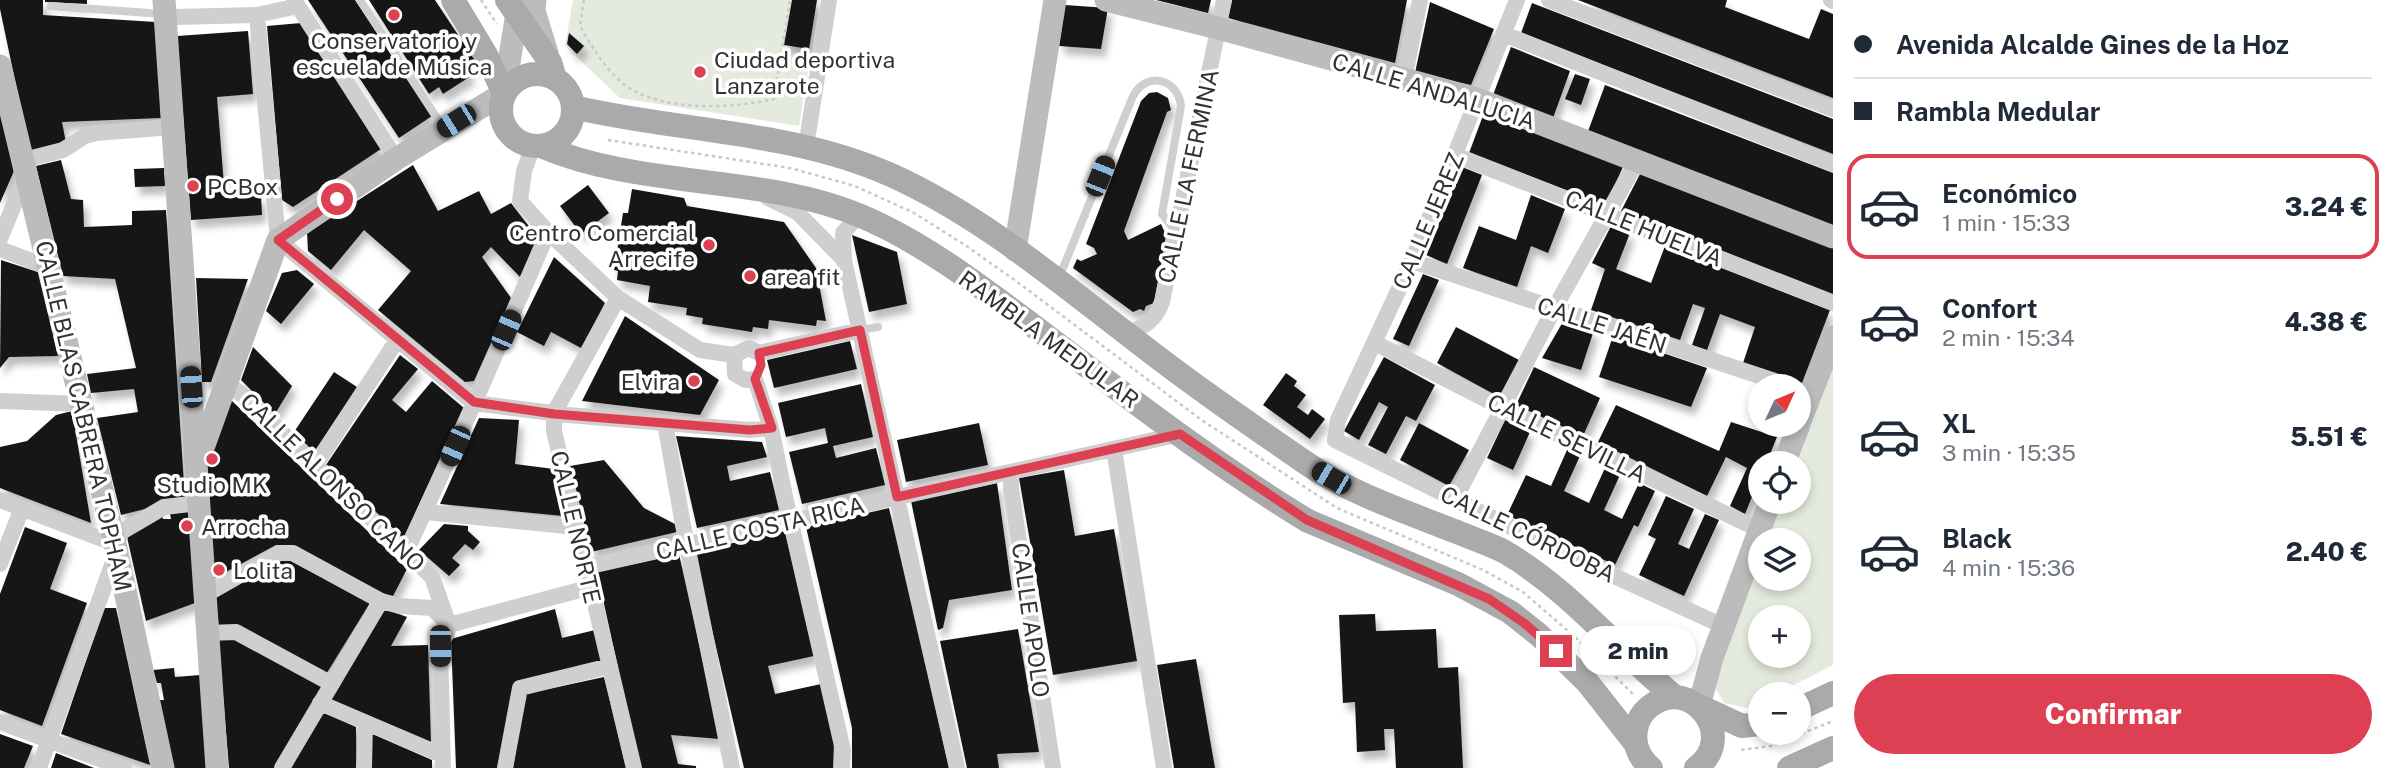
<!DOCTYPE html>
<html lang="es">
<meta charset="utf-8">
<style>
body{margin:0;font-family:"Public Sans",sans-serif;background:#f6f6f7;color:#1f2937;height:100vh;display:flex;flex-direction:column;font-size:26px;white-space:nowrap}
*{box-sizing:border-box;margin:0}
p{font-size:23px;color:#747a83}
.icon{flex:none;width:38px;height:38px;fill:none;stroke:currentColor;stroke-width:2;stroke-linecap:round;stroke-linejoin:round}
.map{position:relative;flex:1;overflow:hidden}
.sheet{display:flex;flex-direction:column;background:#fff;width:560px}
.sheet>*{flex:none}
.top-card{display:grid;align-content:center;height:154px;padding:0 21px;background:#fff}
.needle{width:46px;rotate:46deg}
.fabs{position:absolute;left:1748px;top:374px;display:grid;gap:14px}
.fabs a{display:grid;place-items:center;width:63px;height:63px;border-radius:50%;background:#fff;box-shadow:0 4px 10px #0003;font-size:35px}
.end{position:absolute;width:32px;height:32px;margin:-16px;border:9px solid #dd4052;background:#fff;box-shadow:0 0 0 4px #fff}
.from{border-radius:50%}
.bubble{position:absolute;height:49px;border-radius:24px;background:#fff;box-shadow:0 4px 10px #0003;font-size:23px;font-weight:800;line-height:49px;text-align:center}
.car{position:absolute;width:21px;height:42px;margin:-21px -10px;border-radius:9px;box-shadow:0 0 5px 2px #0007;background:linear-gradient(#222 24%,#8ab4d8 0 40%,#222 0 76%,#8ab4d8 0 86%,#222 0)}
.top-card b{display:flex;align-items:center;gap:24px;height:66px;font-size:26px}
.top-card b+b{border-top:2px solid #e0e1e3}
.top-card i{width:18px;height:18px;background:#1f2937}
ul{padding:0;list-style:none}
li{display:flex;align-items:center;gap:21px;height:105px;margin:0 14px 10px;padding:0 7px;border:4px solid transparent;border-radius:21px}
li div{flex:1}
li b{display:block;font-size:26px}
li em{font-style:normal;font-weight:800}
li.active{border-color:#dd4052}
li>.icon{width:63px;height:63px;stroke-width:1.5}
.primary-button{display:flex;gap:14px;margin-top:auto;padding:14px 21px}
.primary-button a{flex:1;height:80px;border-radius:42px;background:#dd4052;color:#fff;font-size:28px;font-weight:800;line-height:80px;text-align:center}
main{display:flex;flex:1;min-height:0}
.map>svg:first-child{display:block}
</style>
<main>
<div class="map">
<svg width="1833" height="768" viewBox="0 0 1833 768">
<defs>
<filter id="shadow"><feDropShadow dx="4.5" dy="8" stdDeviation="3.5" flood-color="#0004"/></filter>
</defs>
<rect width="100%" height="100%" fill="#fff"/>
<path fill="#e5eade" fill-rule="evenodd" d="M573,0H820L799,126L620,98L565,46Z
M1833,367V665L1774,695H1760V701L1747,708L1724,703L1714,685L1760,561V579H1799V541H1768L1782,502H1799V464H1797ZM1760,618H1799V656H1760Z"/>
<path fill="#191919" filter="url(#shadow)" d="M0,0H43V15L156,22L161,118L62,122L66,143L30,152L0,9Z
M45,0H87V4L45,2Z
M308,0H355L432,116L399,138Z
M369,0H435L476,62L466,69L471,76L443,94L439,87L429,94Z
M792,0H817L809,49L784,45Z
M1156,0H1211L1208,13Z
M1232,0H1407L1395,63L1228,18Z
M1578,0H1727L1725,7L1809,39L1821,9L1833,14V98Z
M1430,2L1494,29L1471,85L1415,73Z
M1532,3L1833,119V154L1521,33Z
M1065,5L1108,8L1101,49L1059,46Z
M301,23L381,149L293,207L282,200L267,26Z
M248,31L253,94L217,97L225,198L261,195L262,215L191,220L177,36Z
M569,33L584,46L577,54L567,44Z
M1511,47L1570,71L1553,118L1493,95Z
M1575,74L1590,79L1581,105L1565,99Z
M1605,85L1833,173V228L1587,134Z
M1157,92L1168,98L1171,110L1167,112L1124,231L1128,240L1161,224L1166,235L1154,303L1146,306L1144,311L1140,309L1133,312L1073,268L1077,259L1081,261L1097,254L1094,248L1086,244L1141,101L1149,93Z
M0,110L14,171L0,203Z
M1484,113L1623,167L1605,205L1469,153Z
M61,160L71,199L83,200L84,227L132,225V211L166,210L185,499L121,515L97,418L138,412L134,389L91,393L87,374L136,368L115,279L63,276L36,166Z
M413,165L438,211L479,191L491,214L511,203L538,238L520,277L491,247L482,257L511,298L474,381L465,382L378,310L411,271L364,230L331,270L308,251L307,233Z
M1462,167L1482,175L1447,264L1426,255Z
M164,168L165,186L135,187L134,169Z
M1640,174L1833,248V294L1621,211Z
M588,185L609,213L581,234L560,206Z
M632,189L684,198L687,206L784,222L816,268L826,321L817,320L816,326L769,320L768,329L753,327L752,332L702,324L703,318L686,315L687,308L648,302L650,286L617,280L618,271L614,270L623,213H628Z
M1531,195L1565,209L1548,253L1531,246L1517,287L1463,268L1479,226L1516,240Z
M1611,226L1630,233L1616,269L1651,283L1665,246L1830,310L1802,383L1743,363L1755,327L1720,314L1707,350L1692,345L1705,308L1693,304L1680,340L1591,310L1605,269L1592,263Z
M852,235L897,252L907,304L869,312Z
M554,257L605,303L581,348L551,332L544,346L517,332Z
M1,260L41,273L60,356L9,357L0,368Z
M297,270L314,284L281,324L266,311L282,273Z
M1423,274L1439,280L1409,346L1393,339Z
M196,278L248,279L211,382H202Z
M625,316L719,380L700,415L582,401Z
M1564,320L1594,330L1581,370L1542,358Z
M1456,327L1519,360L1499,397L1437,363Z
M1613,336L1707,368L1691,407L1599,377Z
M850,341L857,369L774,388L767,360Z
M253,347L292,386L275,414L241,380Z
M400,355L418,369L392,400L406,412L432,381L464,408L403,539L326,465Z
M1384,357L1435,385L1416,421L1406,416L1386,454L1368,445L1388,407L1379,402L1359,440L1344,431Z
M1534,367L1600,398L1583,436L1516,405Z
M334,372L357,387L314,452L294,432Z
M1286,373L1297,381L1294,386L1306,395L1297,407L1308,415L1312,409L1325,419L1310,439L1263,405Z
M861,384L873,437L833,446L836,458L876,448L885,485L802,504L789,452L828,443L825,428L786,437L778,403Z
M231,400L407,569L392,598L291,545H276L213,579L206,465Z
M1616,405L1719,451L1731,422L1777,437L1766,464H1760V477L1745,514L1730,506L1747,468L1726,457L1707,496L1598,442Z
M72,411L91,523L0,488V447L27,441L56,415Z
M479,418L519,420L515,464L554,469L563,516L440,504Z
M1505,420L1530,432L1513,470L1487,458Z
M979,423L988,465L906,482L897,440Z
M1419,423L1469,450L1449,486L1400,460Z
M676,436L762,442L767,457L727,466L730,481L770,472L779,510L697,528Z
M1567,450L1580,456L1564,491L1589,503L1605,468L1620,475L1604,510L1622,519L1639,483L1655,491L1638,527L1634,525L1615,565L1507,515L1526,475L1551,486Z
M604,460L644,508L675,524L677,532L591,552L570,466Z
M1064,470L1075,536L1114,529L1137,661L1053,675L1019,478Z
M997,483L1012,590L949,600L943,628L938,630L911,501Z
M1666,496L1694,509L1678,544L1689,549L1705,514L1719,520L1684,596L1639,575L1656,539L1648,535Z
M889,508L949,768H852V728L806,527Z
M189,510L195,603L146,621L127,537L162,516L163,519H171L170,514Z
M444,524L468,526V531L480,542L473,550L465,544L452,558L460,565L449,576L419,550Z
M25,527L67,543L50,589L87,603L42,726L0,710V594Z
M785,531L814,656L768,666L775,694L821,684L834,742L833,768H744L694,552Z
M679,554L720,739L671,735L678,764L696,766V768H640L597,572Z
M285,558L370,603L325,676L219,627L214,595Z
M104,608H116L150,765L61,734Z
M385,609L407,617L391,646L428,645L431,743L330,699Z
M555,609L562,638L595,630L603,662L514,683L499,768H456L451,639Z
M1375,614L1376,631L1436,629L1438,668L1458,667L1463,768H1396L1394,729H1384L1385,750L1357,752L1355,702L1343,703L1339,615Z
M1018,629L1039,752L997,754L999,768H967L940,641Z
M234,634L325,684L277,768H229L218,635Z
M1196,659L1215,768H1174L1157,665Z
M174,668L175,677L200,675L207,768H171L155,700H164L161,683H157L153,670Z
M604,677L626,768H513L525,694Z
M323,711L356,727L357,768H291Z
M368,732L432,760V768H369Z
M0,734L33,746L24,768H0Z
M56,753L94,768H51Z"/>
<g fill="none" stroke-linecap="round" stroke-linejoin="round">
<path stroke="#c9c9c9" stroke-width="2.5" stroke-dasharray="3.5 3.5" stroke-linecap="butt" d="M481,0L497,24
M584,0L580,26C591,45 602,64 618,79C652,113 731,109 774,99L790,0
M608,140L790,168L855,186L914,213L965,245L1016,281L1203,421L1337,508L1483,570L1523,592L1575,637L1633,694
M1741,750L1771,746L1833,721"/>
<path stroke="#cfcfcf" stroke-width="8" d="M360,0L442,126
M51,6L163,14
M1059,278L1133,96C1146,71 1178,78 1181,106L1162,214L1176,232
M860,330L878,327"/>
<path stroke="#cfcfcf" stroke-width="16" d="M294,0L396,159
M1517,0L1412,261L1338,420L1335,440L1551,547L1723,626
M1549,0L1833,109
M1831,0L1833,1
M165,14L175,17L257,15L298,6
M257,15L278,240L474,403L568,415L750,430L771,428
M1504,34L1833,164
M1404,80L1420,0
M533,146L524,171L520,201L548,232L618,298L700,350L734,355L749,348L759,353L860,330
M806,147L829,0
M1455,155L1833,303
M24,160L63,150L85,136L96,133L173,127
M768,198L797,212L844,260
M859,215L843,233L844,260L957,768
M0,239L26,175
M0,249L47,267
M1412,261L1793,387
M618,298L554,413V431L634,768
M1127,334C1145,326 1155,321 1162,302L1224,0
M1375,343L1503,408L1760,530
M734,355L735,374L745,380L755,379
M755,379L771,428L786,501L843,750L842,768
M226,382L246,398L432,577L449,625
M0,401L81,404
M665,423L683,525L732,768
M1114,449L1164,768
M315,466L397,340
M1011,472V489L1053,768
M1455,499L1554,309L1637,161
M0,500L115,544L123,531L164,507L199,503
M426,512L576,527
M406,552L480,390L548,232
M0,564L22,508
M586,567L1180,434
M205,595L279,553H293L381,601L400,606L432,608L447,623
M449,625L591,587
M208,633L236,632L332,684
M320,703L442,755
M0,722L124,768
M39,768L116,554
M282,768L381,601
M364,768L365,722
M443,768L440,646L447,633L449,625
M505,768L520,688L610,666"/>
<path stroke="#bcbcbc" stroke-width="23" d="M164,0L217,768
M535,0L534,11L547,53
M1106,0L1218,28L1477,99L1833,237
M0,66L115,544L163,768
M1015,250L1055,0
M1799,424L1833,337
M200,456L278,240L396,159L504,93L519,1
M1784,464L1799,425
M1699,706L1712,658L1770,502"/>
<path stroke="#aaa" stroke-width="24" d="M453,0L486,55L504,93
M507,0L550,62L555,79
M501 110a36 36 0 1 1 72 0a36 36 0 1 1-72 0Z
M573,107C679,132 790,130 891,175C980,215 1058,281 1135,340C1190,383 1248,423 1306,463C1349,493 1409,513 1457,532C1473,539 1490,544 1505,552C1570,590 1617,650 1675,697
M541,146C640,189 761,174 861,216C929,245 989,293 1048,337C1132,400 1217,466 1308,521L1458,584L1510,612L1539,635L1588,683L1636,744
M1699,706L1742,726L1760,724
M1799,709L1833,693
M1651,768C1640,759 1633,745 1636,730C1637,721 1642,713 1649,707C1689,673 1740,736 1696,768
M1789,768L1833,748"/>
</g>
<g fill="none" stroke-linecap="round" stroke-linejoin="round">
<path stroke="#dd4052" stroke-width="9" d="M337,199L278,240L474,402L554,414L750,430L772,428L755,379L761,365L759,353L860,330L897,497L1180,434L1307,520L1489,599L1524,623L1556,651"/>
</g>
<g fill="#dd4052" stroke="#fff" stroke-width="2.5">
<circle cx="394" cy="15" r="7"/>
<circle cx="700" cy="72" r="7"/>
<circle cx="193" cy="186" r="7"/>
<circle cx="709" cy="245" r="7"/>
<circle cx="750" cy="276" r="7"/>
<circle cx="694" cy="381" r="7"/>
<circle cx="212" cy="459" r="7"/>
<circle cx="187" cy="526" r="7"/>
<circle cx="219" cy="570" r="7"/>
</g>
<g text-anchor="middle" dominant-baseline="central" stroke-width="7" stroke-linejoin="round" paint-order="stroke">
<g font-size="23" fill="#323232" stroke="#fff" text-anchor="start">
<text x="394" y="40" text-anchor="middle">Conservatorio y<tspan x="394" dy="26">escuela de Música</tspan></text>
<text x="714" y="59">Ciudad deportiva<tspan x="714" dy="26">Lanzarote</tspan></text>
<text x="207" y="186">PCBox</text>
<text x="695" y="232" text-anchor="end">Centro Comercial<tspan x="695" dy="26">Arrecife</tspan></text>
<text x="764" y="276">area fit</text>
<text x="680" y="381" text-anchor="end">Elvira</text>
<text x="212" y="484" text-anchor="middle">Studio MK</text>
<text x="201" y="526">Arrocha</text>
<text x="233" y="570">Lolita</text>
</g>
<g font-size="23" fill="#323232" stroke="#fff">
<text transform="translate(1434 91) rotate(17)">CALLE ANDALUCIA</text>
<text transform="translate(1188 176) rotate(-78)">CALLE LA FERMINA</text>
<text transform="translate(1428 221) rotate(-67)">CALLE JEREZ</text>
<text transform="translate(1644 228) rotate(22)">CALLE HUELVA</text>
<text transform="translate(1602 325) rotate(18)">CALLE JAÉN</text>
<text transform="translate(1049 339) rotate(36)">RAMBLA MEDULAR</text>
<text transform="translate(84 416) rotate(77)">CALLE BLAS CABRERA TOPHAM</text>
<text transform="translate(1567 438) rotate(26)">CALLE SEVILLA</text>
<text transform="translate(333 482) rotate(44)">CALLE ALONSO CANO</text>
<text transform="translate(576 527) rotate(77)">CALLE NORTE</text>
<text transform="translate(760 528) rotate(-13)">CALLE COSTA RICA</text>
<text transform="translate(1528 534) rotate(26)">CALLE CÓRDOBA</text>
<text transform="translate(1031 620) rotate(82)">CALLE APOLO</text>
</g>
</g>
</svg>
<div class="fabs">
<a><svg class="needle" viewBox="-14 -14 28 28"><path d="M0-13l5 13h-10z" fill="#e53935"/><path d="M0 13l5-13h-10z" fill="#747a83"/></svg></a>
<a><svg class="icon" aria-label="locate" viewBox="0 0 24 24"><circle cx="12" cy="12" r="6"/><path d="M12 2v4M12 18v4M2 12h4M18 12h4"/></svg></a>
<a><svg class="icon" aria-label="layers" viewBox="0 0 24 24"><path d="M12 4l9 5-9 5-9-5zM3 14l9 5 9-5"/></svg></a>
<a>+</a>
<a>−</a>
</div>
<i class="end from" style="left:337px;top:199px"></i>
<i class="end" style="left:1556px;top:651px"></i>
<div class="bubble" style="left:1580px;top:626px;width:116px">2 min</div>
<i class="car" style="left:456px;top:121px;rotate:238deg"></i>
<i class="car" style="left:1100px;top:176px;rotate:22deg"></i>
<i class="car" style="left:506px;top:330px;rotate:23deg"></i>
<i class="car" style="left:191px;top:387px;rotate:356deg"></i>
<i class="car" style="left:455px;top:446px;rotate:204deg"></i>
<i class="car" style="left:1331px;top:478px;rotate:300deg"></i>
<i class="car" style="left:440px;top:646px;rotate:179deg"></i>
</div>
<section class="sheet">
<div class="top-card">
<b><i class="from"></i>Avenida Alcalde Gines de la Hoz</b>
<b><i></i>Rambla Medular</b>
</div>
<ul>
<li class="active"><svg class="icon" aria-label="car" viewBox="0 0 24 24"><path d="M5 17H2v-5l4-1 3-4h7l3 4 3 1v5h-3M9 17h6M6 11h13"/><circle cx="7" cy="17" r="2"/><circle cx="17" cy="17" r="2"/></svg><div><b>Económico</b><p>1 min · 15:33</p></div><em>3.24 €</em></li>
<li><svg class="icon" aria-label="car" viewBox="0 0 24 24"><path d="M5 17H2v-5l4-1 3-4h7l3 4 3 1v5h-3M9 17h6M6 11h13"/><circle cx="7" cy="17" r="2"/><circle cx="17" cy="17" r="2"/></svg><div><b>Confort</b><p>2 min · 15:34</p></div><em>4.38 €</em></li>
<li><svg class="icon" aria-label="car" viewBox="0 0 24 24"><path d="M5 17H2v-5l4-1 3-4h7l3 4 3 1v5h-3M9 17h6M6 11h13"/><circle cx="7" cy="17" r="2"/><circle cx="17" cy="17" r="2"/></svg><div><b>XL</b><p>3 min · 15:35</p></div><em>5.51 €</em></li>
<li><svg class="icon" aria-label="car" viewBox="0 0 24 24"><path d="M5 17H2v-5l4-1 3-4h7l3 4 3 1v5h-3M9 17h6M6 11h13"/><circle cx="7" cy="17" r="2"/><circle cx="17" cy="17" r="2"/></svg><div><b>Black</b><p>4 min · 15:36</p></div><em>2.40 €</em></li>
</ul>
<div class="primary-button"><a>Confirmar</a></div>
</section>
</main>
